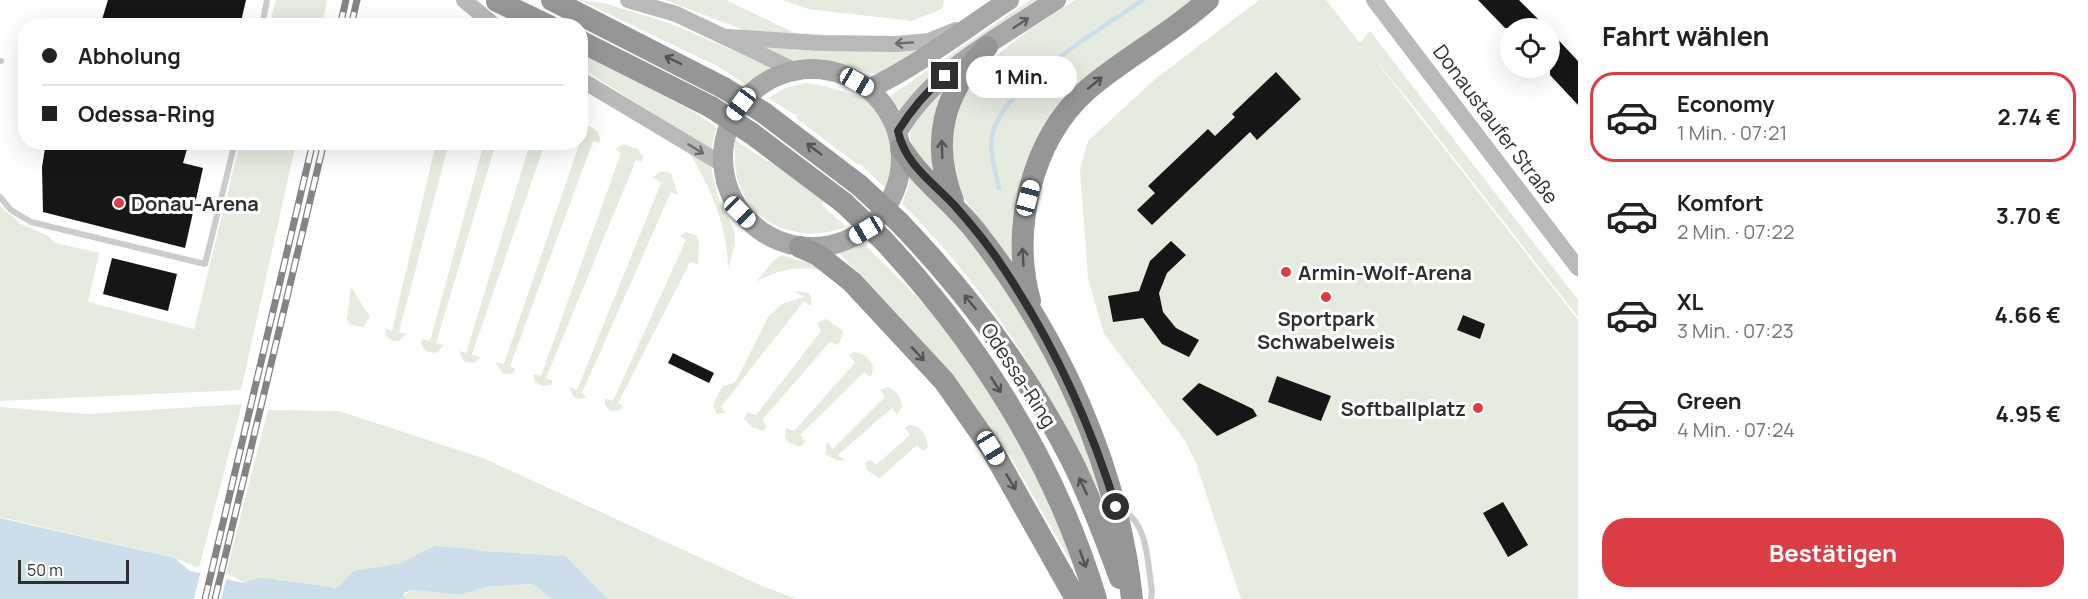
<!DOCTYPE html>
<html lang="de">
<meta charset="utf-8">
<style>
body{margin:0;font-family:Manrope,sans-serif;background:#f6f6f6;color:#202124;height:100vh;display:flex;flex-direction:column;font-size:22px;white-space:nowrap}
*{box-sizing:border-box;margin:0}
p{font-size:20px;color:#757577}
.icon{flex:none;width:33px;height:33px;fill:none;stroke:currentColor;stroke-width:2;stroke-linecap:round;stroke-linejoin:round}
.map{position:relative;flex:1;overflow:hidden}
.sheet{display:flex;flex-direction:column;background:#fff;width:510px}
.sheet>*{flex:none}
.top-card{position:absolute;left:18px;top:18px;width:570px;height:132px;border-radius:24px;box-shadow:0 6px 24px #0002;display:grid;align-content:center;height:132px;padding:0 24px;background:#fff}
.fabs{position:absolute;left:1500px;top:18px;display:grid;gap:12px}
.fabs a{display:grid;place-items:center;width:60px;height:60px;border-radius:50%;background:#fff;box-shadow:0 6px 24px #0002;font-size:30px}
.scale{position:absolute;left:18px;bottom:15px;width:111px;box-sizing:border-box;padding-left:6px;border:3px solid #2f2f2f;border-top:0;font-size:16px;line-height:21px;white-space:nowrap;color:#2f2f2f;-webkit-text-stroke:4px #fff;paint-order:stroke}
.end{position:absolute;width:27px;height:27px;margin:-14px;border:8px solid #2f2f2f;background:#fff;box-shadow:0 0 0 3px #fff}
.from{border-radius:50%}
.bubble{position:absolute;height:42px;border-radius:21px;background:#fff;box-shadow:0 6px 24px #0002;font-size:20px;font-weight:700;line-height:42px;text-align:center}
.car{position:absolute;width:18px;height:36px;margin:-18px -9px;border-radius:8px;box-shadow:0 0 4px 2px #0007;background:linear-gradient(#fff 24%,#345 0 40%,#fff 0 76%,#345 0 86%,#fff 0)}
.top-card b{display:flex;align-items:center;gap:21px;height:57px;font-size:22px}
.top-card b+b{border-top:2px solid #e0e0e0}
.top-card i{width:15px;height:15px;background:#202124}
ul{padding:0;list-style:none}
li{display:flex;align-items:center;gap:18px;height:90px;margin:0 12px 9px;padding:0 12px;border:3px solid transparent;border-radius:24px}
li div{flex:1}
li b{display:block;font-size:22px}
li em{font-style:normal;font-weight:700}
li.on{border-color:#db3d45}
li>.icon{width:54px;height:54px;stroke-width:1.5}
h2{padding:0 24px;font-size:27px;line-height:72px}
.action{display:flex;gap:12px;margin-top:auto;padding:12px 24px}
.action a{flex:1;height:69px;border-radius:24px;background:#db3d45;color:#fff;font-size:24px;font-weight:700;line-height:69px;text-align:center}
main{display:flex;flex:1;min-height:0}
.map>svg:first-child{display:block}
</style>
<main>
<div class="map">
<svg width="1578" height="599" viewBox="0 0 1578 599">
<rect width="100%" height="100%" fill="#fff"/>
<path fill="#e5ebde" d="M276,0H327L322,25H269Z
M580,0L604,3L669,23L772,67L745,84L719,67Z
M665,0H726L799,35L749,32Z
M783,0H944L942,9L912,21L808,9Z
M1030,0H1042L900,110L890,96Z
M1075,0H1196L1054,119L1023,284L962,195L954,171L949,147L956,106L980,68L1028,31Z
M1259,0H1326L1360,43L1370,31L1578,300V317L1416,109L1372,56L1578,320V599H1241L1196,463L1184,439L1104,334L1088,278L1080,169L1088,141L1154,80Z
M746,41L781,46L925,51L886,72L875,74L824,60H791Z
M580,53L691,110L716,127L711,150L581,68Z
M955,76L942,182C934,174 922,165 916,155C895,123 935,96 955,76Z
M805,83C826,85 841,91 860,97C864,98 870,98 873,100C901,117 898,166 889,192L859,163L858,165L796,118L797,116L768,98L785,88Z
M585,124C594,128 601,132 600,143L593,141L510,366L516,369L511,374L502,373L495,362L504,364L580,142L581,125Z
M735,140L768,162L770,159L824,201L821,204L846,227C803,244 749,227 737,177C734,165 735,152 735,140Z
M240,143H296L241,390L0,401V206L21,224L47,235L56,243L99,253L88,302L194,329Z
M436,143H449L399,332L406,334L399,341H393L385,335L386,329L392,331Z
M484,143H496L436,343L444,345L437,353C429,353 424,351 421,343L422,339L430,341Z
M530,143H545L472,354L480,357L475,363L463,361L459,351L466,353Z
M623,144L638,149L643,157L642,162L636,160L546,378L553,381L551,385L543,386L535,382L533,374L541,376L621,153L615,150Z
M686,148L711,165C713,176 715,187 718,197C732,232 743,226 728,267C727,224 709,183 686,148Z
M661,171L671,173L678,195L671,192L582,393L587,397L580,399L574,397L569,387L577,390L661,183L653,177Z
M911,171L933,192L1026,315L1085,437L1118,548C1096,501 1076,452 1052,406C1016,335 959,260 902,204L908,188Z
M686,232L696,235L699,242L698,264L690,262L618,403L624,407L617,411H610L605,405V398L613,401L686,240L680,236Z
M859,239L942,322L983,379L1041,481L1085,586L1009,454L957,382L834,247Z
M781,255L812,264L827,271C799,266 781,268 756,282L773,261Z
M351,287L370,317L363,327L351,325L347,320Z
M794,291L809,293L812,301L810,306L804,301L721,407L726,413L717,414L713,406L722,386L734,383L738,377L768,317L782,304L804,297Z
M826,319L842,330L843,334L838,345L830,342L762,420L767,427L763,431L752,427L744,419L748,412L756,415L821,331L817,323Z
M855,352C866,354 876,363 872,374L870,377L864,372L800,435L806,442L800,447L790,443L785,438L786,428L794,431L855,363L849,355Z
M888,387C897,391 901,397 902,407L897,415L892,408L838,455L845,461L836,460L825,454L827,442L833,449L885,397L880,390Z
M242,404L199,568L175,558L0,517V407L87,414Z
M268,410L339,411L483,458L762,586L797,599H608L566,556L483,551C467,546 452,549 436,545L401,563L353,571L337,588L260,577L245,583L226,573Z
M909,425C921,425 927,436 928,447L923,451L917,445L880,478L866,470V463L870,459L876,465L910,435L905,428Z
M533,584L552,599H403V596L412,590L460,595L485,587Z"/>
<path fill="#ccdeea" d="M0,518L175,558L190,571L244,583L260,577L337,588L353,571L401,563L436,545C452,549 467,546 483,551L566,556L608,599H552L533,584L485,587L460,595L412,590L404,593L403,599H0Z"/>
<path fill="#fff" d="M201,571L227,576L221,599H194Z"/>
<g fill="none" stroke-linecap="round" stroke-linejoin="round">
<path stroke="#ccdeea" stroke-width="4.5" d="M999,188C996,172 989,153 992,137C1000,86 1102,29 1143,0"/>
</g>
<path fill="#161616" d="M108,0H246L240,26H100Z
M1478,0H1519L1547,28H1505Z
M1550,31L1578,61V105L1550,75Z
M1276,72L1301,99L1257,140L1250,132L1152,225L1137,210L1155,193L1148,186L1208,129L1215,136L1235,117L1232,114Z
M46,142H189L183,163L203,168L185,248L43,212L42,167Z
M1171,241L1186,255L1167,273L1159,293L1163,312L1176,328L1199,340L1189,357L1162,344L1143,318L1113,322L1108,296L1139,291L1150,261Z
M112,258L177,274L168,311L103,294Z
M1463,315L1485,324L1480,339L1457,330Z
M673,353L714,373L709,383L668,363Z
M1277,376L1331,396L1321,421L1268,402Z
M1199,383L1253,409L1257,416L1217,436L1182,399Z
M1503,502L1528,545L1508,557L1483,513Z"/>
<g fill="none" stroke-linecap="round" stroke-linejoin="round">
<path stroke="#ccc" stroke-width="6" d="M262,26L267,0
M0,61H1
M0,197L11,210L31,222L205,264L235,142
M1123,510C1149,526 1147,562 1152,591L1151,599"/>
<path stroke="#b9b9b9" stroke-width="16" d="M464,0L495,26
M628,0L676,14L794,70
M1374,0L1578,268
M728,37L822,43L897,44L929,41L956,30
M580,79L722,164"/>
<path stroke="#a7a7a7" stroke-width="20" d="M723 158a89 89 0 1 1 178 0a89 89 0 1 1-178 0Z
M869,89C920,64 962,31 1009,0
M898,131C933,71 999,38 1056,0"/>
<path stroke="#969696" stroke-width="22" d="M552,0L724,88
M497,1L549,26
M580,41L711,107
M764,113L859,185
M751,133L844,203
M901,148C921,180 954,203 977,233C1059,338 1118,466 1132,599
M953,201C930,141 943,93 987,47
M899,222C967,293 1026,371 1071,459C1090,497 1105,537 1120,578
M883,240C979,343 1055,463 1096,599
M800,247L818,255L852,282L944,381L991,448L1076,599
M1030,301C1010,231 1031,140 1087,90C1125,57 1171,34 1208,0"/>
<defs>
<path id="rail" d="M340,26L346,0
M351,26L357,0
M205,599L313,142
M215,599L324,142"/>
</defs>
<use href="#rail" stroke="#848484" stroke-width="7"/>
<use href="#rail" stroke="#fff" stroke-width="4.5" stroke-dasharray="14" stroke-linecap="butt"/>
<path stroke="#969696" stroke-width="22" d="M724,88L764,113
M711,107L751,133
M859,185L899,222
M844,203L883,240"/>
</g>
<defs><path id="oneway-shaft" d="M-6 0H5M1.5-3L5.5 0L1.5 3" fill="none" stroke-width="1.6" stroke-linecap="round" stroke-linejoin="round" transform="scale(1.5)"/></defs>
<use stroke="#5f5f5f" href="#oneway-shaft" transform="translate(1021 23) rotate(-34)"/>
<g stroke="#6d6d6d">
<use href="#oneway-shaft" transform="translate(904 43) rotate(176)"/>
<use href="#oneway-shaft" transform="translate(696 149) rotate(32)"/>
</g>
<g stroke="#535353">
<use href="#oneway-shaft" transform="translate(673 60) rotate(-154)"/>
<use href="#oneway-shaft" transform="translate(1095 83) rotate(-39)"/>
<use href="#oneway-shaft" transform="translate(814 149) rotate(-143)"/>
<use href="#oneway-shaft" transform="translate(942 149) rotate(-92)"/>
<use href="#oneway-shaft" transform="translate(1023 257) rotate(-93)"/>
<use href="#oneway-shaft" transform="translate(970 302) rotate(-129)"/>
<use href="#oneway-shaft" transform="translate(918 354) rotate(47)"/>
<use href="#oneway-shaft" transform="translate(996 385) rotate(58)"/>
<use href="#oneway-shaft" transform="translate(1011 482) rotate(59)"/>
<use href="#oneway-shaft" transform="translate(1083 486) rotate(-115)"/>
<use href="#oneway-shaft" transform="translate(1083 559) rotate(70)"/>
</g>
<g fill="none" stroke-linecap="round" stroke-linejoin="round">
<path stroke="#2f2f2f" stroke-width="8" d="M945,76C925,93 911,110 898,131C905,165 933,182 955,206C970,223 985,241 998,260C1050,336 1089,419 1116,507"/>
</g>
<g fill="#db3d45" stroke="#fff" stroke-width="2">
<circle cx="119" cy="203" r="6"/>
<circle cx="1286" cy="272" r="6"/>
<circle cx="1326" cy="297" r="6"/>
<circle cx="1478" cy="408" r="6"/>
</g>
<g text-anchor="middle" dominant-baseline="central" stroke-width="6" stroke-linejoin="round" paint-order="stroke">
<g font-size="20" fill="#2f2f2f" stroke="#fff">
<text transform="translate(1496 124) rotate(53)">Donaustaufer Straße</text>
<text transform="translate(1019 375) rotate(57)">Odessa-Ring</text>
</g>
<g font-size="20" font-weight="bold" fill="#2f2f2f" stroke="#fff" text-anchor="start">
<text x="131" y="203">Donau-Arena</text>
<text x="1298" y="272">Armin-Wolf-Arena</text>
<text x="1326" y="318" text-anchor="middle">Sportpark<tspan x="1326" dy="23">Schwabelweis</tspan></text>
<text x="1466" y="408" text-anchor="end">Softballplatz</text>
</g>
</g>
</svg>
<div class="fabs">
<a><svg class="icon" aria-label="locate" viewBox="0 0 24 24"><circle cx="12" cy="12" r="6"/><path d="M12 2v4M12 18v4M2 12h4M18 12h4"/></svg></a>
</div>
<div class="scale">50 m</div>
<i class="end from" style="left:1116px;top:507px"></i>
<i class="end" style="left:945px;top:76px"></i>
<div class="bubble" style="left:966px;top:56px;width:111px">1 Min.</div>
<i class="car" style="left:857px;top:82px;rotate:120deg"></i>
<i class="car" style="left:741px;top:104px;rotate:217deg"></i>
<i class="car" style="left:1028px;top:198px;rotate:15deg"></i>
<i class="car" style="left:740px;top:212px;rotate:135deg"></i>
<i class="car" style="left:866px;top:230px;rotate:240deg"></i>
<i class="car" style="left:991px;top:448px;rotate:149deg"></i>
<div class="top-card">
<b><i class="from"></i>Abholung</b>
<b><i></i>Odessa-Ring</b>
</div>
</div>
<section class="sheet">
<h2>Fahrt wählen</h2>
<ul>
<li class="on"><svg class="icon" aria-label="car" viewBox="0 0 24 24"><path d="M5 17H2v-5l4-1 3-4h7l3 4 3 1v5h-3M9 17h6M6 11h13"/><circle cx="7" cy="17" r="2"/><circle cx="17" cy="17" r="2"/></svg><div><b>Economy</b><p>1 Min. · 07:21</p></div><em>2.74 €</em></li>
<li><svg class="icon" aria-label="car" viewBox="0 0 24 24"><path d="M5 17H2v-5l4-1 3-4h7l3 4 3 1v5h-3M9 17h6M6 11h13"/><circle cx="7" cy="17" r="2"/><circle cx="17" cy="17" r="2"/></svg><div><b>Komfort</b><p>2 Min. · 07:22</p></div><em>3.70 €</em></li>
<li><svg class="icon" aria-label="car" viewBox="0 0 24 24"><path d="M5 17H2v-5l4-1 3-4h7l3 4 3 1v5h-3M9 17h6M6 11h13"/><circle cx="7" cy="17" r="2"/><circle cx="17" cy="17" r="2"/></svg><div><b>XL</b><p>3 Min. · 07:23</p></div><em>4.66 €</em></li>
<li><svg class="icon" aria-label="car" viewBox="0 0 24 24"><path d="M5 17H2v-5l4-1 3-4h7l3 4 3 1v5h-3M9 17h6M6 11h13"/><circle cx="7" cy="17" r="2"/><circle cx="17" cy="17" r="2"/></svg><div><b>Green</b><p>4 Min. · 07:24</p></div><em>4.95 €</em></li>
</ul>
<div class="action"><a>Bestätigen</a></div>
</section>
</main>
